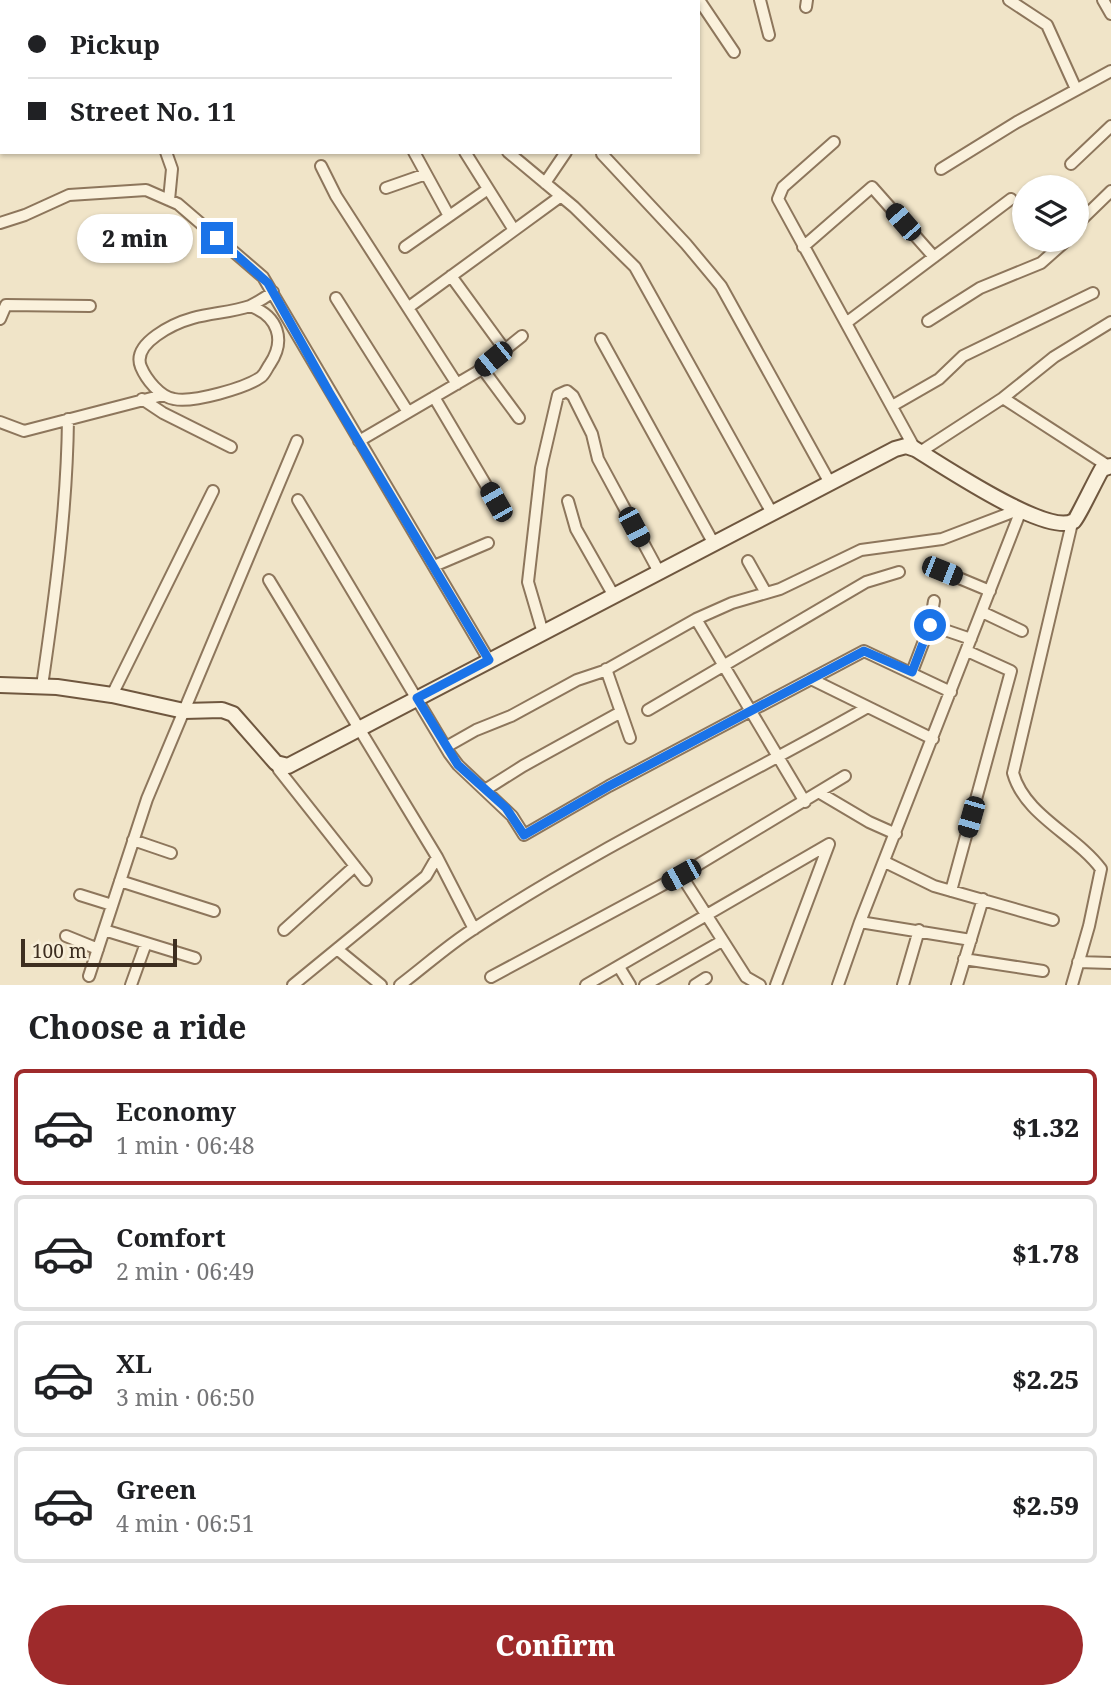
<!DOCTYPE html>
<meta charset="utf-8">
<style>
body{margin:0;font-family:"Noto Serif",serif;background:#f2f2f2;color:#202124;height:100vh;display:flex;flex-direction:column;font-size:26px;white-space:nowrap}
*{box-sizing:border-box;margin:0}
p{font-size:23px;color:#757577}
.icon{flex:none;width:38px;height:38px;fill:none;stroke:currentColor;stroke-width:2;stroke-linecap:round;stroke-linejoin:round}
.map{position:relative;height:985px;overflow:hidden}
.side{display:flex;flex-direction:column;background:#fff;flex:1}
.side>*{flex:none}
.top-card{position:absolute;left:0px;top:0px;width:700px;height:154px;box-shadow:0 2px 5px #0004;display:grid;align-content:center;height:154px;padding:0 28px;background:#fff}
.fabs{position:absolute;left:1012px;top:175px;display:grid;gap:14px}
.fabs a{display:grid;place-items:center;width:77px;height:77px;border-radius:50%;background:#fff;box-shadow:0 2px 5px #0004;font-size:35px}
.scale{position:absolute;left:21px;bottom:18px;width:156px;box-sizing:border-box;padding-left:7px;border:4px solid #3d2e20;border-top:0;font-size:19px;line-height:24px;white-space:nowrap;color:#3d2e20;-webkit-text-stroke:5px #f7eed8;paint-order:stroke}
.end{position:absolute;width:32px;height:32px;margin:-16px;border:9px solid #1a73e8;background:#fff;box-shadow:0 0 0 4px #fff}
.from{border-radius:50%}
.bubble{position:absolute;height:49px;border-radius:24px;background:#fff;box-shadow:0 2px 5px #0004;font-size:23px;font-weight:800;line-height:49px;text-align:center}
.car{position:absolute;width:21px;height:42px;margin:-21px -10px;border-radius:9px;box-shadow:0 0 5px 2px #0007;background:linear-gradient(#222 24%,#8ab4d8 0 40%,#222 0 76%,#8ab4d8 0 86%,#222 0)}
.top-card b{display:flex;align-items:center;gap:24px;height:66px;font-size:26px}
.top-card b+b{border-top:2px solid #e0e0e0}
.top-card i{width:18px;height:18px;background:#202124}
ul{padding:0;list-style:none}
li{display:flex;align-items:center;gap:21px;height:116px;margin:0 14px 10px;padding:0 14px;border:4px solid #e0e0e0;border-radius:10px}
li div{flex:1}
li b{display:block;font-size:26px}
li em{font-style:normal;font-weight:800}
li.on{border-color:#9e2a2b}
li>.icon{width:63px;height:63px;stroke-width:1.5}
h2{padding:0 28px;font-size:32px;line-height:84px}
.action{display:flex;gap:14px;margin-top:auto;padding:14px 28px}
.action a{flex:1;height:80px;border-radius:42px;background:#9e2a2b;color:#fff;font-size:28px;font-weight:800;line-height:80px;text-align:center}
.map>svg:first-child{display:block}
</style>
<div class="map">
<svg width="1111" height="985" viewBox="0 0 1111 985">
<rect width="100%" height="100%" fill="#f0e4c8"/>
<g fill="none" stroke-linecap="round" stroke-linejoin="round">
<defs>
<path id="street" d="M100,0L101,2
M361,0L370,2
M699,0L734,52
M760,0L769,35
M1009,0L1047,25L1076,89
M1103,0L1111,14
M679,2L680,0
M806,7L807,0
M834,142L783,187L778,199L915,449
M166,152L172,169L169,200
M414,152L449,216
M465,152L514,230
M508,152L574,207L635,267L772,513
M602,154L686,244L721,286L830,483
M1071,164L1111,126
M321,166L336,196L457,384
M941,169L1017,122L1111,71
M545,183L566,152
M386,188L426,174
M0,223L25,215L69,195L146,190L178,204L263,277L489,660
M1076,225L1111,191
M405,247L488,189
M803,247L872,187L934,257
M451,276L505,350
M336,298L408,412
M250,306C278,316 286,340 270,364C267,368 265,374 261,377C246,388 193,403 174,399C160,397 146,379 141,367C131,343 175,323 193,318C211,313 233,312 250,306C258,302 266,297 273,292
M409,307L561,196
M0,319L6,305L90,306
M928,321L980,288L1041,263L1067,240
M846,323L1011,199
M601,339L714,544
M482,368L519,418
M434,397L496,502
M1003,398L1054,357L1111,322
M142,399L163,413L231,447
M892,406L939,379L963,356L1093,293
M0,422L24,431L163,395
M359,441L477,372L522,336
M920,452L1003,398L1108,466
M298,500L449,753L458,765L512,816L524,835L609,786L864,651L951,692
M568,501L576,529L614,596
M1072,523L1013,773C1025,816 1076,835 1101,869L1089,926L1072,985
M748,561L766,593
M434,566L488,543
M942,571L990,591
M269,580L437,857L474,929
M982,612L1022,631
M696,619L805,802
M930,625L971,639
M543,633L528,582L541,468L558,395L567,391L573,396L592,434L598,459L659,572
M606,669L630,738
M912,672L930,625L934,601
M811,679L933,739
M42,686C55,597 67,509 68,419
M112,695L213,491
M648,710L866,582L899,572
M446,747L476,730L511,716L577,680L604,671L696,619L732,603L780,589L861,550L942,539L1018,510V518L860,922L838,985
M276,763L279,770L366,880
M485,790L523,766L621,712
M820,793L869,822L896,834
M133,840L171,853
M885,862L934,886L1053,920
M681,875L746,977L760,985
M120,881L214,911
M951,891L1011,671L967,651
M80,895L112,905
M860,922L971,940
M104,930L195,958
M284,930L355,866
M66,936L98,949
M337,949L381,985
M964,959L1043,971
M1078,962L1111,963
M619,967L630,985
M89,976L147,799L297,441
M491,977L681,875L845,776
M131,985L146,943
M293,985L426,876L437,857
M400,985C424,967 447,946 472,930C599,846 737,782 868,707
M586,985L829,844
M645,985L722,941
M695,985L706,978
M776,985L829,844
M903,985L919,930
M957,985L983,899"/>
<path id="secondary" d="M0,685L57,687L112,695L184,711L222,710L233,714L276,763L288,766L895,449L906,446L915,449C941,464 1047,537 1074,521C1077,519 1097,477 1102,469L1111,466"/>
</defs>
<use href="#street" stroke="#8d765c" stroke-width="14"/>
<use href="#secondary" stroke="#6f573f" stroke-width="18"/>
<use href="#street" stroke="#faf1dc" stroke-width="10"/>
<use href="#secondary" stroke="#faf1dc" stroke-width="14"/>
</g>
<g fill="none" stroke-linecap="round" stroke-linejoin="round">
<path stroke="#1a73e8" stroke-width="9" d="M217,238L268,283L329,392L489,660L417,698L458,765L506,808L524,835L609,786L864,651L912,672L930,625"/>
</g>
</svg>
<div class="fabs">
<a><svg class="icon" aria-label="layers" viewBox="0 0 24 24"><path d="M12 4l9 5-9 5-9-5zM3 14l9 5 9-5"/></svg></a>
</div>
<div class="scale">100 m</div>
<i class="end from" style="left:930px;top:625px"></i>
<i class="end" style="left:217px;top:238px"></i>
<div class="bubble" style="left:77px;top:214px;width:116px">2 min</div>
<i class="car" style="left:903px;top:222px;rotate:319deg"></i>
<i class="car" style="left:493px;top:359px;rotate:231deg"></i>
<i class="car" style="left:496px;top:502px;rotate:330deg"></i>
<i class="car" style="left:634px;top:527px;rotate:152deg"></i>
<i class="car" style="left:942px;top:571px;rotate:112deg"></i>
<i class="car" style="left:971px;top:817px;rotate:196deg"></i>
<i class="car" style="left:681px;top:875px;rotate:241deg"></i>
<div class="top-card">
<b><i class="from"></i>Pickup</b>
<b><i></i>Street No. 11</b>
</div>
</div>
<section class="side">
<h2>Choose a ride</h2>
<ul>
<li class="on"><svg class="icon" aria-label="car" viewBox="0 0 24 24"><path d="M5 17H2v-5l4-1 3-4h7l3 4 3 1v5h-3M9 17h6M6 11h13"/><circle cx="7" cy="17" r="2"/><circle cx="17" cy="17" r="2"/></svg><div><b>Economy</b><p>1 min · 06:48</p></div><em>$1.32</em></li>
<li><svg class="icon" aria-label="car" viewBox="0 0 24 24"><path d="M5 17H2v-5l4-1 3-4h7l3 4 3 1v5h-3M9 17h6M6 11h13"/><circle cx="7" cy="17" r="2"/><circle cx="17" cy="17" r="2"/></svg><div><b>Comfort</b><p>2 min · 06:49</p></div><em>$1.78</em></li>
<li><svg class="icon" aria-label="car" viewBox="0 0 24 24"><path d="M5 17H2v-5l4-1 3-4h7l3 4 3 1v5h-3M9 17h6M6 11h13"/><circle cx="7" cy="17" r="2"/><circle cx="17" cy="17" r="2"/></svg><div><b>XL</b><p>3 min · 06:50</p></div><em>$2.25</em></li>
<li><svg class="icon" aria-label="car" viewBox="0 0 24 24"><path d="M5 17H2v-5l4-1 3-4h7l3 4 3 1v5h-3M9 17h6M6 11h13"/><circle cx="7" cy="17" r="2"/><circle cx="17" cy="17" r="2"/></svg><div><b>Green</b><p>4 min · 06:51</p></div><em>$2.59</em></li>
</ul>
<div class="action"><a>Confirm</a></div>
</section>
